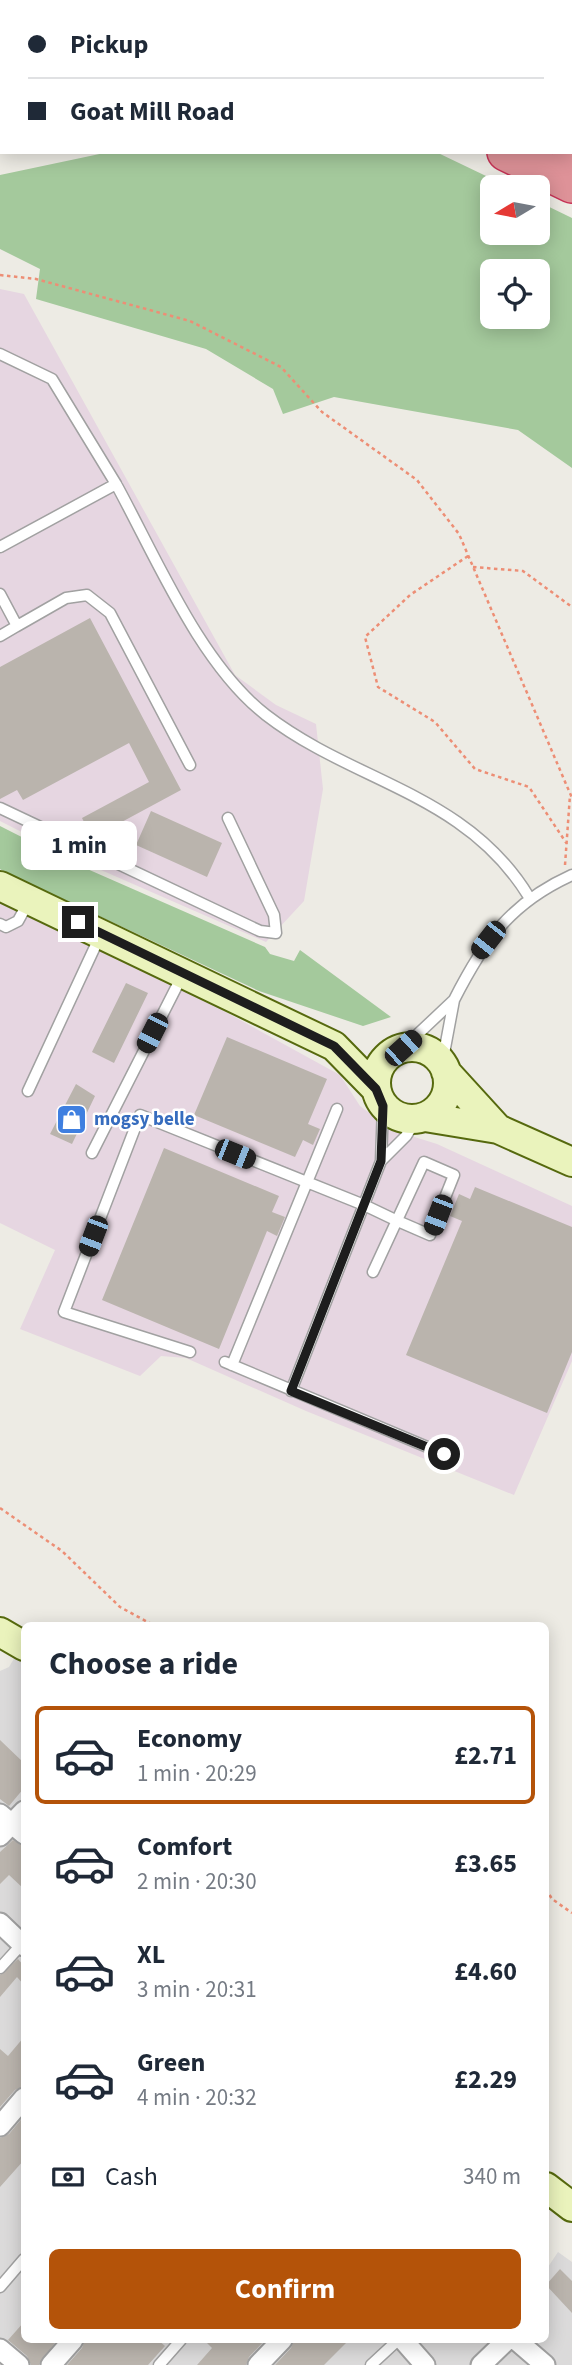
<!DOCTYPE html>
<meta charset="utf-8">
<style>
body{margin:0;font-family:"Source Sans 3",sans-serif;background:#f2f2f3;color:#1f2937;height:100vh;display:flex;flex-direction:column;font-size:26px;white-space:nowrap}
*{box-sizing:border-box;margin:0}
p{font-size:23px;color:#747a83}
.icon{flex:none;width:38px;height:38px;fill:none;stroke:currentColor;stroke-width:2;stroke-linecap:round;stroke-linejoin:round}
.map{position:relative;flex:1;overflow:hidden}
.panel{position:absolute;left:21px;top:1622px;width:528px;height:721px;display:flex;flex-direction:column;background:#fff;border-radius:10px;box-shadow:0 4px 18px #0003}
.panel>*{flex:none}
.hud{position:absolute;left:0px;top:0px;width:572px;height:154px;box-shadow:0 4px 18px #0003;display:grid;align-content:center;height:154px;padding:0 28px;background:#fff}
.needle{width:46px;rotate:260deg}
.controls{position:absolute;left:480px;top:175px;display:grid;gap:14px}
.controls a{display:grid;place-items:center;width:70px;height:70px;border-radius:10px;background:#fff;box-shadow:0 4px 18px #0003;font-size:35px}
.end{position:absolute;width:32px;height:32px;margin:-16px;border:9px solid #1d1d1d;background:#fff;box-shadow:0 0 0 4px #fff}
.from{border-radius:50%}
.bubble{position:absolute;height:49px;border-radius:10px;background:#fff;box-shadow:0 4px 18px #0003;font-size:23px;font-weight:700;line-height:49px;text-align:center}
.car{position:absolute;width:21px;height:42px;margin:-21px -10px;border-radius:9px;box-shadow:0 0 5px 2px #0007;background:linear-gradient(#222 24%,#8ab4d8 0 40%,#222 0 76%,#8ab4d8 0 86%,#222 0)}
.hud b{display:flex;align-items:center;gap:24px;height:66px;font-size:26px}
.hud b+b{border-top:2px solid #e0e1e3}
.hud i{width:18px;height:18px;background:#1f2937}
ul{padding:0;list-style:none}
li{display:flex;align-items:center;gap:21px;height:98px;margin:0 14px 10px;padding:0 14px;border:4px solid transparent;border-radius:10px}
li div{flex:1}
li b{display:block;font-size:26px}
li em{font-style:normal;font-weight:700}
li.current{border-color:#b45309}
li>.icon{width:63px;height:63px;stroke-width:1.5}
h2{padding:0 28px;font-size:32px;line-height:84px}
.pay{display:flex;align-items:center;gap:18px;height:77px;padding:0 28px;font-size:26px}
.pay p{margin-inline-start:auto}
.action{display:flex;gap:14px;margin-top:auto;padding:14px 28px}
.action a{flex:1;height:80px;border-radius:10px;background:#b45309;color:#fff;font-size:28px;font-weight:700;line-height:80px;text-align:center}
.map>svg:first-child{display:block}
</style>
<div class="map">
<svg width="572" height="2365" viewBox="0 0 572 2365">
<rect width="100%" height="100%" fill="#edebe4"/>
<path fill="#dbdada" d="M15,1657L24,1663V2340H546V2270L558,2252L572,2262V2365H0V1671L9,1667Z"/>
<path fill="#e6d6e1" d="M0,289L24,294L235,675L276,705L316,724L323,789L304,901L266,942L69,856L0,821Z
M0,902L133,961L340,1075L360,1106L392,1130L437,1144L572,1206V1361L514,1495L306,1411L186,1358L161,1356L140,1376L20,1329L55,1250L0,1223Z"/>
<path fill="#bfc1b0" d="M359,0H572V112L570,2Z"/>
<path fill="#a4c99c" fill-rule="evenodd" d="M109,152H436L509,187H492V233H537V201L572,218V468L518,430L334,397L283,414L273,389L206,349L36,299L40,269L0,249V175ZM492,271H537V317H492Z
M0,826L69,861L265,947L270,954L294,961L300,950L391,1017L363,1026L259,991L3,871L0,869Z"/>
<path fill="#bab4ad" d="M90,618L181,790L92,838L82,818L149,782L129,743L23,800L17,790L0,799V667Z
M151,811L222,843L207,877L136,845Z
M126,983L148,993L114,1063L92,1052Z
M227,1037L327,1079L308,1124L320,1129L313,1145L303,1140L295,1157L194,1115Z
M76,1084L95,1096L72,1144L50,1134Z
M164,1148L279,1196L272,1212L285,1217L277,1236L267,1231L219,1349L102,1300Z
M475,1187L572,1227V1352L547,1413L406,1355L462,1221L450,1216L459,1194L470,1199Z
M0,1740L24,1763V1788L9,1806L0,1799Z
M13,1840L24,1847V1889L9,1875L0,1884V1852Z
M18,1959L24,1966V1985L17,1977L0,1997V1975Z
M24,2037V2086L15,2090L0,2107V2049L8,2056Z
M24,2116V2160L0,2187V2138L9,2134Z
M560,2269L572,2281V2313L546,2285Z
M24,2322V2340H57L39,2365H31L27,2356L8,2340Z
M85,2340H158L165,2346L148,2365H67L82,2348Z
M204,2340H265L249,2357L246,2365H197L212,2348Z
M294,2340H349L324,2365H275L291,2348Z"/>
<g fill="none" stroke-linecap="round" stroke-linejoin="round">
<defs>
<path id="lane" d="M0,354L52,379L116,484
M0,547L116,484C156,557 200,664 266,715C354,783 466,793 529,897
M0,594L17,626L0,636
M17,626L66,598L87,595L110,613L190,765
M0,808L260,931L276,933L274,915L228,818
M0,924L6,927L18,921L29,901
M454,1000C484,941 510,903 572,875
M403,1048L454,1000L442,1064
M28,1091L100,936
M383,1106L381,1161L406,1136L416,1120
M92,1153L182,976
M190,1352L64,1312L140,1115L364,1205C386,1216 408,1226 430,1235L454,1175L424,1162L373,1272
M225,1362L444,1454
M232,1365L337,1109
M291,1391L381,1161
M0,1968L22,1944
M0,2287L24,2259
M159,2365L181,2340
M371,2365L398,2340"/>
<path id="street" d="M0,1814L24,1834
M0,1836L24,1811
M0,1923L24,1946
M0,2126L24,2098
M403,2340L425,2365
M516,2340L545,2365
M0,2349L19,2365
M51,2365L73,2340
M258,2365L282,2340
M481,2365L507,2340"/>
<path id="secondary" d="M0,886L334,1046L376,1089
M376 1083a36 36 0 1 1 72 0a36 36 0 1 1-72 0Z
M446,1072L498,1129
M425,1117L498,1129L572,1162
M0,1632L24,1646
M546,2187L572,2207"/>
<path id="highway" d="M237,0L239,2
M292,0L295,2
M570,147L572,148
M506,152L572,184"/>
</defs>
<use href="#lane" stroke="#a1a1a1" stroke-width="13"/>
<use href="#street" stroke="#a1a1a1" stroke-width="23"/>
<use href="#secondary" stroke="#56690e" stroke-width="32"/>
<use href="#highway" stroke="#c83457" stroke-width="40"/>
<path stroke="#ed8e75" stroke-width="2.5" stroke-dasharray="3.5 3.5" stroke-linecap="butt" d="M0,275L36,279L190,321L281,367L322,412L417,480L459,534L572,798
M468,556L410,595L365,637L378,687L435,722L475,769L529,787L567,844
M473,567L523,571L572,607
M565,865L570,795
M0,1508L62,1551L120,1607L155,1626
M546,1889L552,1899L572,1913"/>
<use href="#lane" stroke="#fff" stroke-width="10"/>
<use href="#street" stroke="#fff" stroke-width="19"/>
<use href="#secondary" stroke="#eaf3bc" stroke-width="28"/>
<use href="#highway" stroke="#de9298" stroke-width="37"/>
</g>
<g fill="none" stroke-linecap="round" stroke-linejoin="round">
<path stroke="#1d1d1d" stroke-width="9" d="M78,922L334,1046L376,1089L383,1106L381,1161L291,1391L444,1454"/>
</g>
<defs>
<symbol id="shop-square" viewBox="-11 -11 22 22"><rect x="-9" y="-9" width="18" height="18" rx="4" fill="#3f7fe0" stroke="#fff"/><path d="M-5-2.5h2.3a2.7 3.5 0 0 1 5.4 0H5L5.5 6h-11ZM-1.5-2.5h3a1.5 2.3 0 0 0-3 0Z" fill="#fff"/></symbol>
</defs>
<g fill-rule="evenodd">
<use href="#shop-square" x="54" y="1102" width="35" height="35"/>
</g>
<g text-anchor="middle" dominant-baseline="central" stroke-width="5" stroke-linejoin="round" paint-order="stroke">
<g font-size="19" font-weight="bold" fill="#366cbe" stroke="#fff" text-anchor="start">
<text x="94" y="1119">mogsy belle</text>
</g>
</g>
</svg>
<div class="controls">
<a><svg class="needle" viewBox="-14 -14 28 28"><path d="M0-13l5 13h-10z" fill="#e53935"/><path d="M0 13l5-13h-10z" fill="#747a83"/></svg></a>
<a><svg class="icon" aria-label="locate" viewBox="0 0 24 24"><circle cx="12" cy="12" r="6"/><path d="M12 2v4M12 18v4M2 12h4M18 12h4"/></svg></a>
</div>
<i class="end from" style="left:444px;top:1454px"></i>
<i class="end" style="left:78px;top:922px"></i>
<div class="bubble" style="left:21px;top:821px;width:116px">1 min</div>
<i class="car" style="left:488px;top:940px;rotate:218deg"></i>
<i class="car" style="left:152px;top:1033px;rotate:207deg"></i>
<i class="car" style="left:403px;top:1048px;rotate:48deg"></i>
<i class="car" style="left:235px;top:1154px;rotate:112deg"></i>
<i class="car" style="left:438px;top:1215px;rotate:201deg"></i>
<i class="car" style="left:93px;top:1236px;rotate:201deg"></i>
<div class="hud">
<b><i class="from"></i>Pickup</b>
<b><i></i>Goat Mill Road</b>
</div>
<section class="panel">
<h2>Choose a ride</h2>
<ul>
<li class="current"><svg class="icon" aria-label="car" viewBox="0 0 24 24"><path d="M5 17H2v-5l4-1 3-4h7l3 4 3 1v5h-3M9 17h6M6 11h13"/><circle cx="7" cy="17" r="2"/><circle cx="17" cy="17" r="2"/></svg><div><b>Economy</b><p>1 min · 20:29</p></div><em>£2.71</em></li>
<li><svg class="icon" aria-label="car" viewBox="0 0 24 24"><path d="M5 17H2v-5l4-1 3-4h7l3 4 3 1v5h-3M9 17h6M6 11h13"/><circle cx="7" cy="17" r="2"/><circle cx="17" cy="17" r="2"/></svg><div><b>Comfort</b><p>2 min · 20:30</p></div><em>£3.65</em></li>
<li><svg class="icon" aria-label="car" viewBox="0 0 24 24"><path d="M5 17H2v-5l4-1 3-4h7l3 4 3 1v5h-3M9 17h6M6 11h13"/><circle cx="7" cy="17" r="2"/><circle cx="17" cy="17" r="2"/></svg><div><b>XL</b><p>3 min · 20:31</p></div><em>£4.60</em></li>
<li><svg class="icon" aria-label="car" viewBox="0 0 24 24"><path d="M5 17H2v-5l4-1 3-4h7l3 4 3 1v5h-3M9 17h6M6 11h13"/><circle cx="7" cy="17" r="2"/><circle cx="17" cy="17" r="2"/></svg><div><b>Green</b><p>4 min · 20:32</p></div><em>£2.29</em></li>
</ul>
<div class="pay"><svg class="icon" aria-label="cash" viewBox="0 0 24 24"><path d="M3 7h18v10H3z"/><circle cx="12" cy="12" r="2"/></svg>Cash<p>340 m</p></div>
<div class="action"><a>Confirm</a></div>
</section>
</div>
